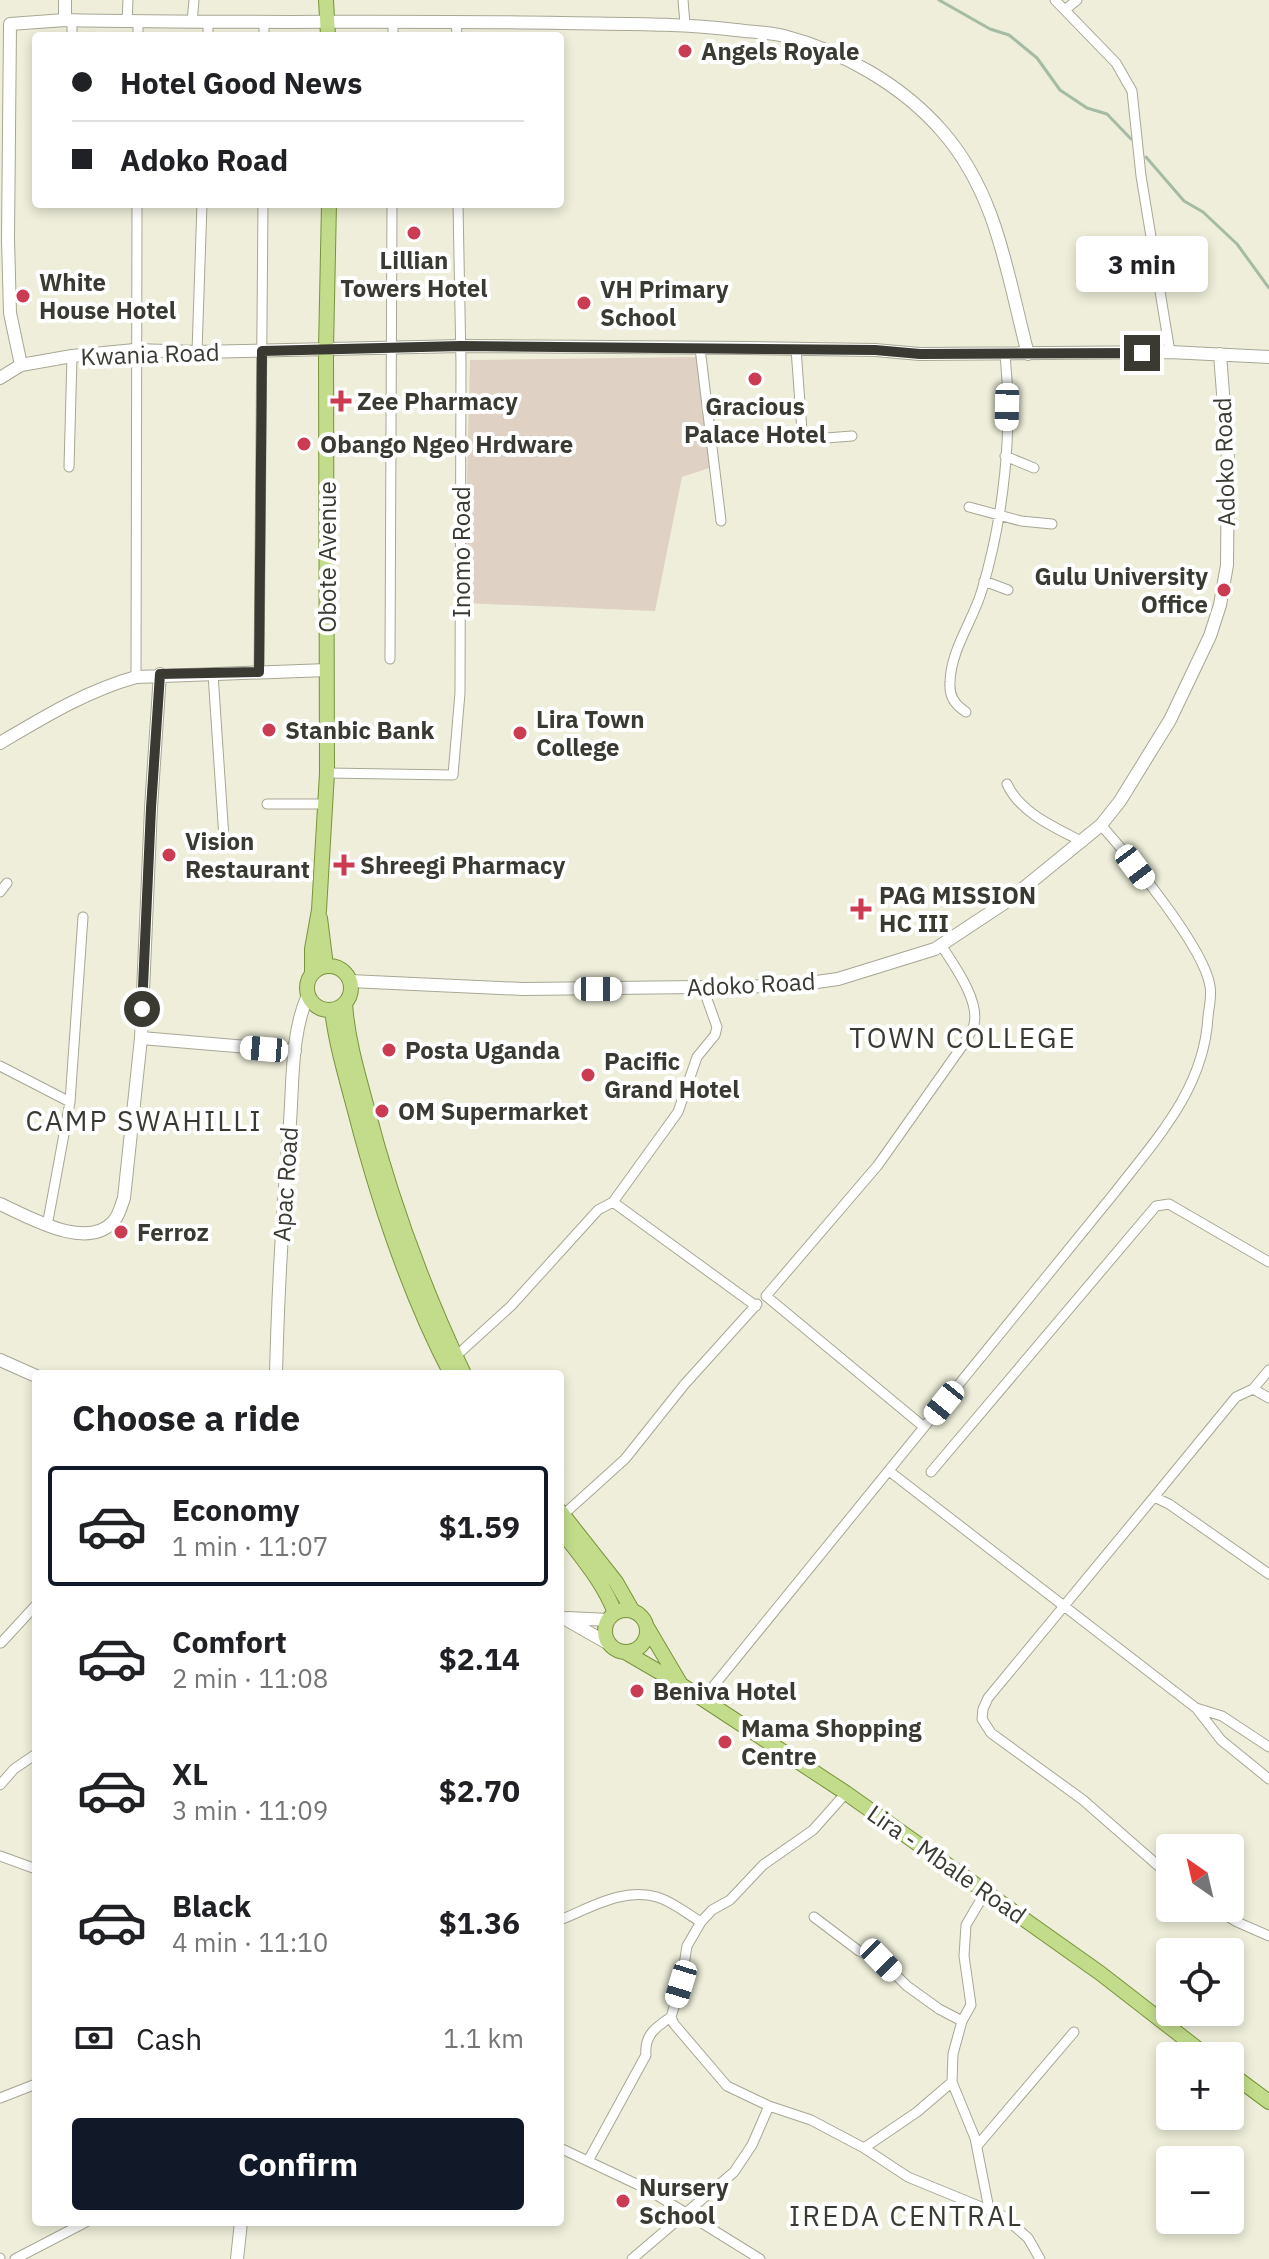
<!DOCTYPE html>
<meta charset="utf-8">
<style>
body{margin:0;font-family:"IBM Plex Sans",sans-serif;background:#f2f2f2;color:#202124;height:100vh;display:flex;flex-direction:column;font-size:30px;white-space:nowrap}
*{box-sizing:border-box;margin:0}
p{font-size:26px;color:#757577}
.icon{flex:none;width:44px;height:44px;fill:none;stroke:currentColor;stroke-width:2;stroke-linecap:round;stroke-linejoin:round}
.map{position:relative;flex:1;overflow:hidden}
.panel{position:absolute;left:32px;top:1370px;width:532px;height:856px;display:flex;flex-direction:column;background:#fff;border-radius:8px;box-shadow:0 4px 12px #0003}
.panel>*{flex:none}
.top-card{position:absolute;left:32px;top:32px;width:532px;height:176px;border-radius:8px;box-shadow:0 4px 12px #0003;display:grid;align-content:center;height:176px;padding:0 40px;background:#fff}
.needle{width:52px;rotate:326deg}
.buttons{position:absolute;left:1156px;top:1834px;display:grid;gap:16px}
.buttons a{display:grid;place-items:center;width:88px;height:88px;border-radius:8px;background:#fff;box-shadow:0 4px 12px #0003;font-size:40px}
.end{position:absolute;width:36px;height:36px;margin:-18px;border:10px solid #3a3a32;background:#fff;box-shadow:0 0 0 4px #fff}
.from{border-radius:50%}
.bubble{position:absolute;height:56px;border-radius:8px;background:#fff;box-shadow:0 4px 12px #0003;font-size:26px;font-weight:700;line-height:56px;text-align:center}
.car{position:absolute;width:24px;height:48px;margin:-24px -12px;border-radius:10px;box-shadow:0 0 6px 2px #0007;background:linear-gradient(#fff 24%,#345 0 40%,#fff 0 76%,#345 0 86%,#fff 0)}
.top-card b{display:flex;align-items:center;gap:28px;height:76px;font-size:30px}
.top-card b+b{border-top:2px solid #e0e0e0}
.top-card i{width:20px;height:20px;background:#202124}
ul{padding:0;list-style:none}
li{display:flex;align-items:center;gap:24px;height:120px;margin:0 16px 12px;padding:0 24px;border:4px solid transparent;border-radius:8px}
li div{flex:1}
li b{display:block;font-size:30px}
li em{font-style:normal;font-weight:700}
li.on{border-color:#111827}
li>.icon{width:72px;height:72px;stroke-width:1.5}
h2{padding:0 40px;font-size:36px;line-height:96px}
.pay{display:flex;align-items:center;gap:20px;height:88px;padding:0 40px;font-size:30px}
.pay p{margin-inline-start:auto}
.primary-button{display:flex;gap:16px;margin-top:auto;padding:16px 40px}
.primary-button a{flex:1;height:92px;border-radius:8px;background:#111827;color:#fff;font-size:32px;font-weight:700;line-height:92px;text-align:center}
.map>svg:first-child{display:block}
</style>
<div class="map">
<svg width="1269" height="2259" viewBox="0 0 1269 2259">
<rect width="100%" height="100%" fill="#eeeeda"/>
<path fill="#dfd1c3" d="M699,357L712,467L682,477L655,611L464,603L470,360Z"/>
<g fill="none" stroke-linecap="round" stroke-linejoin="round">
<path stroke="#a5bba4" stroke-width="3" d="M939,0L990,29L1009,35L1037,58L1060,90L1087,108L1107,114L1131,139
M1146,157L1184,201L1203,212L1237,244L1269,288"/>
<defs>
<path id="street" d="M683,0L685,24
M1055,0L1116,63L1132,91L1141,176L1170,352
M1066,9L1077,0
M72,20V36
M456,21L457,36
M127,22L128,0
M192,22L194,0
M138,36V22
M208,36V22
M264,36V22
M393,36V21
M700,348L721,521
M796,349L802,431L813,439L852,436
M197,352L202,204
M1005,456L1034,468
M69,467L72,356
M969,507L1021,521L1052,524
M984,581L1008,590
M390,659L392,204
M259,672L263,204
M213,674L224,838
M136,677L137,204
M966,712C954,704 949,696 950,682C951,649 973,621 982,590C1004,516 1013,431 1005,354
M327,773L453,775L460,693L461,364L458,204
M1007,784C1020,813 1056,828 1083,842
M267,804H327
M0,892L7,883
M0,1066L70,1102
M613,1202L678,1112L697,1057L715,1035L717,1027L703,988
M47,1226L70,1102L83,917
M456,1356L511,1306L598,1210L613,1202L756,1306
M1253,1389L1269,1370
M924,1427L766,1296L878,1165L965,1042C968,1036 973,1030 974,1024C980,1000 953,964 941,945
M889,1471L1196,1708L1222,1716L1269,1747
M931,1472L1156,1206L1169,1204L1269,1262
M1154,1497L1236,1397L1253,1389L1269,1398
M563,1515L625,1459L684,1385L757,1304
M1,1643L36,1605
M703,1699L1116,1191C1158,1137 1204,1088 1208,1017C1209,1007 1212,995 1210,986C1204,947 1130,858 1101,825
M1197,1709L1221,1740L1269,1779
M0,1785L14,1769L36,1754
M846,1793L813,1830L763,1865L730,1900L712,1910L701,1922L687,1946L681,1984L671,2017L674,2024L727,2086L769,2106L811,2120L864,2148L908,2177L1003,2216L1028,2238L1040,2259
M0,1856L36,1869
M1170,1876L1083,1800L991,1733L982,1719L983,1709L988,1698L1154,1497L1169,1504L1269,1574
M986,1891L966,1925L964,1956L971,2005L962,2021L953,2054L952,2082L975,2138L989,2209
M1214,1908L1237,1922L1269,1936
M814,1917L859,1951L881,1960L907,1986L939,2009L962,2021
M560,1920C590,1908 624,1887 657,1897C672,1901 687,1914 701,1922
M0,2098L36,2084
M977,2146L1074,2032
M560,2148L647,2189L760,2259
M864,2148L917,2112L952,2082
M588,2161L646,2055C644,2035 656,2027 671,2017
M0,2258V2259
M15,2259L86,2222
M632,2259L734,2172L752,2145L769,2106"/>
<path id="secondary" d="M65,0V20C230,24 395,20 561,23C619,24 677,23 736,30C751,32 768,32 784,36C842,51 902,85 942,131C998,195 1007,275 1028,354
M21,365L10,313L8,239L10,24L65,20
M0,378L21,365L72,356L135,350L197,352L461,346L746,348L875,350L920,354L1170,352L1269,357
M0,743C44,717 86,691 136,677L327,670
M350,981L523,989L788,986L838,979L935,949L1009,900L1101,825L1120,801L1170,720L1210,636L1220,605L1227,565L1228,459L1220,354
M141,1038L295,1051
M0,1204C29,1217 86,1251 113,1222C119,1216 121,1206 124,1198L141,1038L151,808L160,674
M0,1360L36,1376
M276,1374C278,1290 283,1206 290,1122C293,1081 291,1033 308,995
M560,1616L609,1644
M568,1618L608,1620
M237,2259L241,2222"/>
<path id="primary" d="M326,0L328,36
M320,918L326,966
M307 988a22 22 0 1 1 44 0a22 22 0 1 1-44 0Z
M312,974V949L319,910L327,773L326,349L329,204
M345,1003C347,1037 357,1071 366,1104C390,1197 423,1288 464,1374
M332,1010C336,1044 346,1077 355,1111C378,1200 408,1292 451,1374
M560,1511L616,1582L632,1610
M560,1529C580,1556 603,1581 615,1613
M605 1631a21 21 0 1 1 42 0a21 21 0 1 1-42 0Z
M647,1627L680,1683
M625,1652L680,1684L846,1793L1100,1973L1207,2056
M1230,2073L1269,2102"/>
</defs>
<use href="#street" stroke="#a7a794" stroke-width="11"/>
<use href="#secondary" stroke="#a7a794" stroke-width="14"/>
<use href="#primary" stroke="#78943a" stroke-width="16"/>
<use href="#street" stroke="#fff" stroke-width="9"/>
<use href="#secondary" stroke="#fff" stroke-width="12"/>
<use href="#primary" stroke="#c2dc8b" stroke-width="14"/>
</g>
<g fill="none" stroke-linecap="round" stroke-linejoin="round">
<path stroke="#3a3a32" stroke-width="10" d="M142,1009L151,808L160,674L259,672L262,351L461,346L875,350L920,354L1142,353"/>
</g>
<g fill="#cb3b51" stroke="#fff" stroke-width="3">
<circle cx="685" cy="51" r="8"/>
<circle cx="414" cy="233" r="8"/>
<circle cx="23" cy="296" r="8"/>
<circle cx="584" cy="303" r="8"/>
<circle cx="755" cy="379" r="8"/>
<path d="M337 389h8v8h8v8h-8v8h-8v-8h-8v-8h8z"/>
<circle cx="304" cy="444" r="8"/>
<circle cx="1224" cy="590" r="8"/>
<circle cx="269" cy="730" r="8"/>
<circle cx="520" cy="733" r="8"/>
<circle cx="169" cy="855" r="8"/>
<path d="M340 853h8v8h8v8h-8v8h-8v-8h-8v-8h8z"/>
<path d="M857 897h8v8h8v8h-8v8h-8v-8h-8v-8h8z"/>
<circle cx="389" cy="1050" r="8"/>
<circle cx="588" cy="1075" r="8"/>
<circle cx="382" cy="1111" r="8"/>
<circle cx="121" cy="1232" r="8"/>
<circle cx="637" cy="1691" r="8"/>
<circle cx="725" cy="1742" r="8"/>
<circle cx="623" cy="2201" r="8"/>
</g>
<g text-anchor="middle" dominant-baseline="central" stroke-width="8" stroke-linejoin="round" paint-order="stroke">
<g font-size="24" font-weight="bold" fill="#3a3a32" stroke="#fff" text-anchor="start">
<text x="701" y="51">Angels Royale</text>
<text x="414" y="260" text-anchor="middle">Lillian<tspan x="414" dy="28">Towers Hotel</tspan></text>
<text x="39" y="282">White<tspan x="39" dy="28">House Hotel</tspan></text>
<text x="600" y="289">VH Primary<tspan x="600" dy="28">School</tspan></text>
<text x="357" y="401">Zee Pharmacy</text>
<text x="755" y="406" text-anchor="middle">Gracious<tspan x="755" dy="28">Palace Hotel</tspan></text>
<text x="320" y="444">Obango Ngeo Hrdware</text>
<text x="1208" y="576" text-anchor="end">Gulu University<tspan x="1208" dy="28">Office</tspan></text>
<text x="536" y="719">Lira Town<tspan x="536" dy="28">College</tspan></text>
<text x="285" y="730">Stanbic Bank</text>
<text x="185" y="841">Vision<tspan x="185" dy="28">Restaurant</tspan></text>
<text x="360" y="865">Shreegi Pharmacy</text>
<text x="879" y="895">PAG MISSION<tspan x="879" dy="28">HC III</tspan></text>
<text x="405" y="1050">Posta Uganda</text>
<text x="604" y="1061">Pacific<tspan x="604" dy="28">Grand Hotel</tspan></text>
<text x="398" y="1111">OM Supermarket</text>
<text x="137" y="1232">Ferroz</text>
<text x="653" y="1691">Beniva Hotel</text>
<text x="741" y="1728">Mama Shopping<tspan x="741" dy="28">Centre</tspan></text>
<text x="639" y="2187">Nursery<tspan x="639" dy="28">School</tspan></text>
</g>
<g font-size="24" fill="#3a3a32" stroke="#fff">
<text transform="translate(150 354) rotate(-2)">Kwania Road</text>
<text transform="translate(1224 462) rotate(-92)">Adoko Road</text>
<text transform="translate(461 552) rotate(-90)">Inomo Road</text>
<text transform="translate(327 557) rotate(-90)">Obote Avenue</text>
<text transform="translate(751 984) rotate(-3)">Adoko Road</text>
<text transform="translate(285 1184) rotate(-86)">Apac Road</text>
<text transform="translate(947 1864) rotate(35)">Lira - Mbale Road</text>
</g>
<g font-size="28" letter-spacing="2" fill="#3a3a32" stroke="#fff">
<text x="963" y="1037">TOWN COLLEGE</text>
<text x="144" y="1120">CAMP SWAHILLI</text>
<text x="906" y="2215">IREDA CENTRAL</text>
</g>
</g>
</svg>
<div class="buttons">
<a><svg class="needle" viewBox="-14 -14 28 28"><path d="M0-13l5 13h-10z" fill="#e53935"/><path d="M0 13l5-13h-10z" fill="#757577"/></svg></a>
<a><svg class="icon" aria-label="locate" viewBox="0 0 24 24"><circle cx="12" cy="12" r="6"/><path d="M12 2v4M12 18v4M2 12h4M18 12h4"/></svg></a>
<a>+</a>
<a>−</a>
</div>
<i class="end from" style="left:142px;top:1009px"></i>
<i class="end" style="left:1142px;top:353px"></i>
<div class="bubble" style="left:1076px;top:236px;width:132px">3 min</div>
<i class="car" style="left:1007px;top:407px;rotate:181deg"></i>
<i class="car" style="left:1135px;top:867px;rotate:143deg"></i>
<i class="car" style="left:598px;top:989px;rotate:90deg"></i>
<i class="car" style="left:264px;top:1049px;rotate:275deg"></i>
<i class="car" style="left:944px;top:1403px;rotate:219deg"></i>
<i class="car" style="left:881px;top:1960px;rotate:136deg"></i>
<i class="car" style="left:681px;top:1984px;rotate:197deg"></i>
<div class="top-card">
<b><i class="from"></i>Hotel Good News</b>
<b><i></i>Adoko Road</b>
</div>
<section class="panel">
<h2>Choose a ride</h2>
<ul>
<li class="on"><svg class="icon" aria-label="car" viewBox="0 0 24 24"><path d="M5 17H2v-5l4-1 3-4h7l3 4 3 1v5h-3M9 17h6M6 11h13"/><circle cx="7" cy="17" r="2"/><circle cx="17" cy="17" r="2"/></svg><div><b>Economy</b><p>1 min · 11:07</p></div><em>$1.59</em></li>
<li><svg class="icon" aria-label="car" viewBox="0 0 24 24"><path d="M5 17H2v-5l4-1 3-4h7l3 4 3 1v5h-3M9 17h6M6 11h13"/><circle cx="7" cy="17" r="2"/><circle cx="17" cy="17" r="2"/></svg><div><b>Comfort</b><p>2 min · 11:08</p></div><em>$2.14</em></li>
<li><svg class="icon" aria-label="car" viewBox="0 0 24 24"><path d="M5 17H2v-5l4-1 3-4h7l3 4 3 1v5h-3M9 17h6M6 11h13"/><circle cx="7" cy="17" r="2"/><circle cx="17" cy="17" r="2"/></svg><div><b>XL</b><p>3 min · 11:09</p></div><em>$2.70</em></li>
<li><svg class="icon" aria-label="car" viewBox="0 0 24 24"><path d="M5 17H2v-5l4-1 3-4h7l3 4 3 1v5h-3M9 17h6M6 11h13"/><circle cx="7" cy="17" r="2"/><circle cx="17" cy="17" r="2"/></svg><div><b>Black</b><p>4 min · 11:10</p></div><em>$1.36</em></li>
</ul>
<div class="pay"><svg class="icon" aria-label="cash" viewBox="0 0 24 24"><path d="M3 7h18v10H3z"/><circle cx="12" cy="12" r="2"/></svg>Cash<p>1.1 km</p></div>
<div class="primary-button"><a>Confirm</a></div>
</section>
</div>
